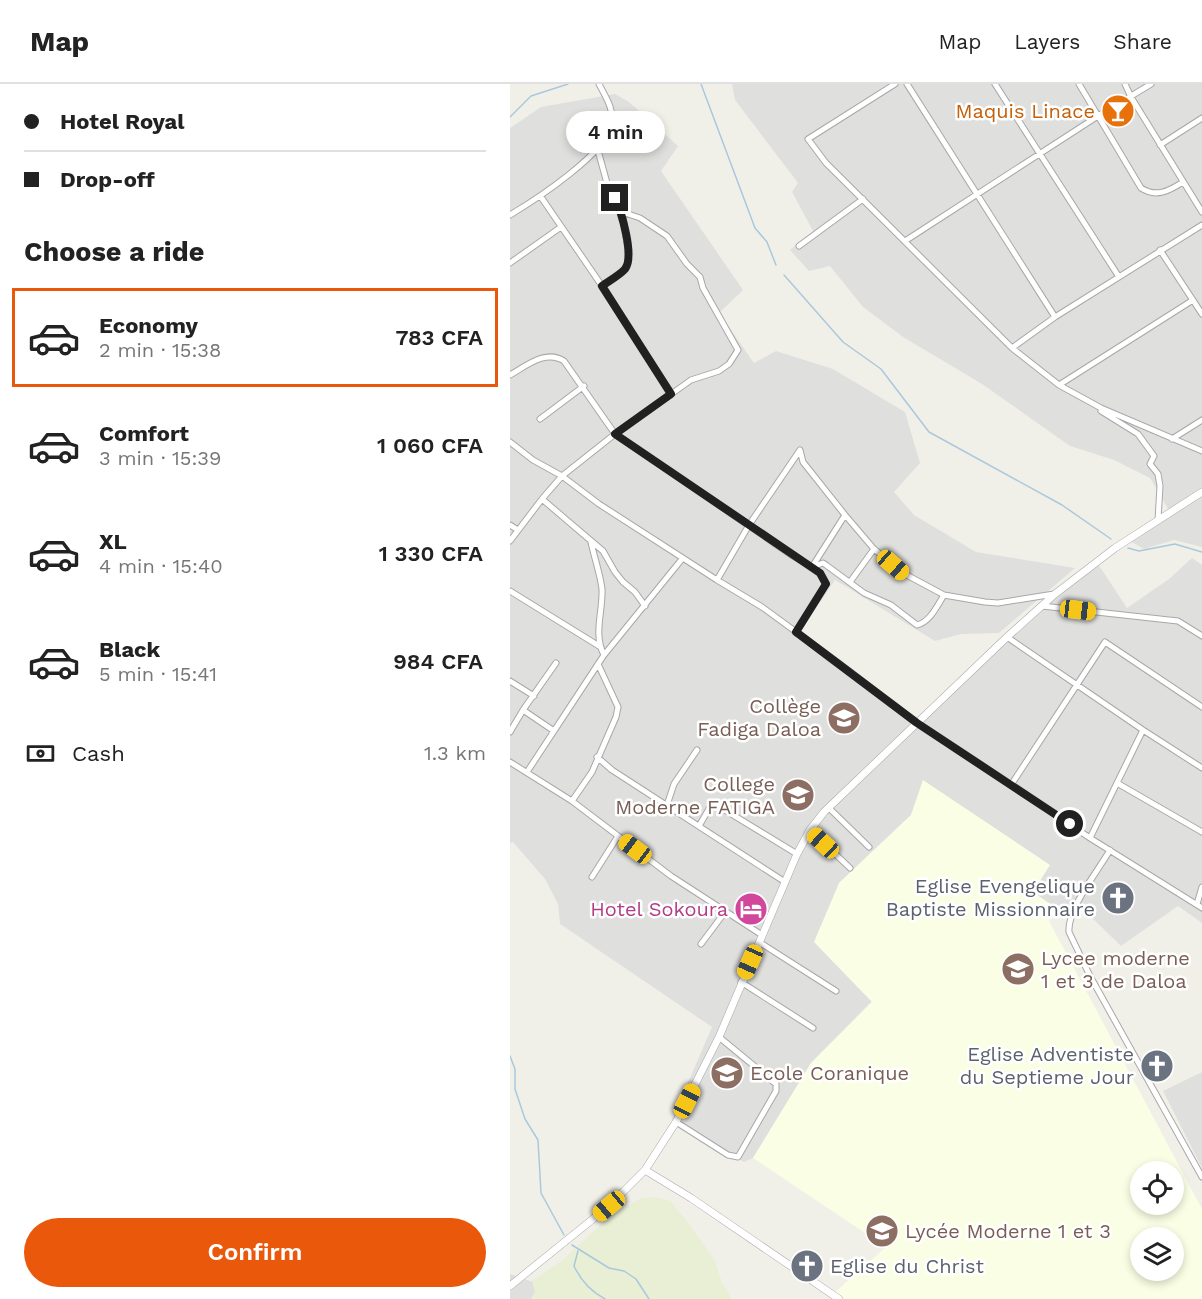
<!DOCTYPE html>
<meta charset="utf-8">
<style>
body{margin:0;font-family:"Work Sans",sans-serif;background:#f6f6f6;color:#222;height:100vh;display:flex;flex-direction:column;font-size:22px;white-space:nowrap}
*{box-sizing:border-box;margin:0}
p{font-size:20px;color:#767676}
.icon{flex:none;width:33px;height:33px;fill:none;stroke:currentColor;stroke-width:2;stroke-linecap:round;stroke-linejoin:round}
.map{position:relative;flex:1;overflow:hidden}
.side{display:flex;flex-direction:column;background:#fff;width:510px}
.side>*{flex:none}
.hud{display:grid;align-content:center;height:132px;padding:0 24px;background:#fff}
.buttons{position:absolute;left:620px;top:1077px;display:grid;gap:12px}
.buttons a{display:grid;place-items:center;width:54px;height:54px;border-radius:50%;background:#fff;box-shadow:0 3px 9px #0003;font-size:30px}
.end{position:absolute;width:27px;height:27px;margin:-14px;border:8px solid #212121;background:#fff;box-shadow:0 0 0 3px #fff}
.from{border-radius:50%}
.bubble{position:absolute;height:42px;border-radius:21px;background:#fff;box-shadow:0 3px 9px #0003;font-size:20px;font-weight:600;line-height:42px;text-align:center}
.car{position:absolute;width:18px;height:36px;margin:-18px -9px;border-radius:8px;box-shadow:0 0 4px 2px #0007;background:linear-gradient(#f5c518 24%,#345 0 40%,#f5c518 0 76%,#345 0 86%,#f5c518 0)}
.hud b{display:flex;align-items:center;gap:21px;height:57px;font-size:22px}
.hud b+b{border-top:2px solid #e0e0e0}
.hud i{width:15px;height:15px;background:#222}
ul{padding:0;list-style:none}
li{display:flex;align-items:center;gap:18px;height:99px;margin:0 12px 9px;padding:0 12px;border:3px solid transparent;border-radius:0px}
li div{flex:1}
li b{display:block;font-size:22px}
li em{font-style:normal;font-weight:600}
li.active{border-color:#ea580c}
li>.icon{width:54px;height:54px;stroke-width:1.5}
h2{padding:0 24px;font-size:27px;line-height:72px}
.pay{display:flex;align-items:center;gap:15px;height:66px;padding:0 24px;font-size:22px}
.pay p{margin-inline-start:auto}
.button{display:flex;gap:12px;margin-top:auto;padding:12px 24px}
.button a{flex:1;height:69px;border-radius:36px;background:#ea580c;color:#fff;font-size:24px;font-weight:600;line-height:69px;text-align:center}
header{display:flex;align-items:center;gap:36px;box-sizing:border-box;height:84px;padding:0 30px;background:#fff;border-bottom:2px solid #e0e0e0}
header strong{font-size:28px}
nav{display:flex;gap:33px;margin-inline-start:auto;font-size:21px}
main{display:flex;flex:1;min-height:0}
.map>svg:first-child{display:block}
</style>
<header>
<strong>Map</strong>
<nav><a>Map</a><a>Layers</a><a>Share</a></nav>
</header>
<main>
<section class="side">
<div class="hud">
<b><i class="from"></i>Hotel Royal</b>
<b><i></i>Drop-off</b>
</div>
<h2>Choose a ride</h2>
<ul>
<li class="active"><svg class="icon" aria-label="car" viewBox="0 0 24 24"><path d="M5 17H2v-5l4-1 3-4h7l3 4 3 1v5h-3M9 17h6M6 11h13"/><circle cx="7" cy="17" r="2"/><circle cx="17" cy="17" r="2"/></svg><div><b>Economy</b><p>2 min · 15:38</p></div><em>783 CFA</em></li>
<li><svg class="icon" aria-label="car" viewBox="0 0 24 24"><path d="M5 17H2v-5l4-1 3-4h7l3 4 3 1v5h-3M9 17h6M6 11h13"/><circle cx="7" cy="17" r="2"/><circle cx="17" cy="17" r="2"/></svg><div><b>Comfort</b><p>3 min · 15:39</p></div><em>1 060 CFA</em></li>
<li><svg class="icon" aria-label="car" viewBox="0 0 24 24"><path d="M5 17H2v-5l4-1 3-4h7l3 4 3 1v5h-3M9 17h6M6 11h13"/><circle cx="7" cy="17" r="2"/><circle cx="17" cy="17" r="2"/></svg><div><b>XL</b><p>4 min · 15:40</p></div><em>1 330 CFA</em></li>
<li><svg class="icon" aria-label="car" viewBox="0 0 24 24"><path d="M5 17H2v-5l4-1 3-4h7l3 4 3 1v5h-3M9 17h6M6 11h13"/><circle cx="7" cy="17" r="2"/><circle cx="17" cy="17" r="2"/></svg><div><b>Black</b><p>5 min · 15:41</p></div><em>984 CFA</em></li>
</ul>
<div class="pay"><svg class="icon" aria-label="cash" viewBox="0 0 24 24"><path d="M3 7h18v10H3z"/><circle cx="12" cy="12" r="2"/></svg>Cash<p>1.3 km</p></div>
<div class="button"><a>Confirm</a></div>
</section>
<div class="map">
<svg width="692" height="1215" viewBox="0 0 692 1215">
<rect width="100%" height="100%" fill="#f1f0e8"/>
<path fill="#dfdfde" d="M222,0H692V463L664,456L634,465L620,457L660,428L640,394L604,376L560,362L472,300L393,253L353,223L320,182L299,187L280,166L303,147L282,108L288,99L225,16Z
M105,10L119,18L168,62L151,87L233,206L209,229L244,279L266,267L323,285L395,328L410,379L384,408L404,431L466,468L565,484L489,549L451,550L425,557L325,496L286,554L407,639L561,498L586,477L617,524L659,495L682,474L692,481V839L668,822L611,862L571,823L553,830L523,808L539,781L413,697L401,731L329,799L362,917L301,979L243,1074L234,1078L162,1036L202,943L50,840L48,820L35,795L3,758L0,759V44L31,23Z
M692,988V1084L653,1007Z
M0,1190L23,1198L25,1208L21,1215H0Z"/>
<path fill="#f9fee4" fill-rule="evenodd" d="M413,696L540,781L523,808L546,824L539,837L692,1125V1215H330L323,1210L376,1163L243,1074L301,979L362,918L304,858L329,799L401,731ZM630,1088H663V1120H630ZM630,1154H663V1186H630Z"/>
<path fill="#e8efd5" d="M145,1113L160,1117L180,1141L205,1177L212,1199L222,1215H21L25,1208L22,1197L53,1176L97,1135L131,1114Z"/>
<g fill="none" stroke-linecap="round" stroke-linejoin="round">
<path stroke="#aac8dd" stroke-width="1.5" d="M191,0L245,144L257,158L266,181
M0,33L21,12L58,0
M274,191L333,258L371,285L419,348L552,421L601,455
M618,464L629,467L665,460L692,468
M0,972L5,985V1005L15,1035L28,1056L31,1109L54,1151
M62,1161L99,1184L114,1187L126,1195L139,1215
M68,1167L64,1182C71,1197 80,1207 95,1215"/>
<defs>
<path id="minor" d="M385,0L298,55L316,79L502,264L549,301L591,324L692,367
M397,0L545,233
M485,0L609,193
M569,0L631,104C646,114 659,107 673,98
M615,0L621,13L692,128
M650,61L692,34
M87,63L97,99L112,128L118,166V179L115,185L92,202
M31,113L92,202L161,310
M0,131C25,116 98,69 102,39C104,25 95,12 89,0
M395,157L588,32L641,0
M289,162L353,115
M650,166L692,230
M0,179L51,143
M502,264L545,233L692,141
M0,291C16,282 36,265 54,277L105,350L283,472L302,483L313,479L316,481L354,509L381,521L407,541C420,538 427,522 434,511
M549,301L683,216
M591,327L628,350L644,372L640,380L648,390L650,402L648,436
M30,335L74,302
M662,355L692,336
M0,358L23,376L52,392L89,420L207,496L252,523L330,580L407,639L580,754L692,824
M32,415L93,467L105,488L113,498L125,508L135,522
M0,441L8,446
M0,457L32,415L52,392L105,350L181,296L209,287L219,280L228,266L193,204L190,193L177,180L157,152L130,134L112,128
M81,458C84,473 90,489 92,505C93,528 83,550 94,571
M207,496L239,441L290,366L293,378L335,431L364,465L393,489L434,511L475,518L488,519L544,510
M340,498L364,465
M0,507L89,562
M532,522L668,537L692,552
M286,548L316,500L310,489L302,483L335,431
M497,553L633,646L692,684
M0,597L24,612
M13,626L46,579
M0,648L13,626L44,647
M87,673L102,686L275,798
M0,678L62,717L161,792L252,851
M17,688L94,571L172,475
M607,699L692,748
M501,701L595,558L692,623
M62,717L82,688L106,633L108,623L88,580
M157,721L164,700L187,666
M319,724L359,763
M189,742L200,723L205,720L287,770
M300,746L340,784
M580,754L633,646
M600,766C588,787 557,825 559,848L580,892L692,1093
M82,793L108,752
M687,820L692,803
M249,858L326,907
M191,860L215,828
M231,898L303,944
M166,1038L218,1071L228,1073L266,1007V1000L209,953"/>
<path id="tertiary" d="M135,1086L181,1114L329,1215
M0,1202L99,1122L135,1086L166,1038L209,953L287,770L300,746L314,728L497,553L545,510L605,464L692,408"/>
</defs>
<use href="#minor" stroke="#a8a8a8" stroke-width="7"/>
<use href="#tertiary" stroke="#a8a8a8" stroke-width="8"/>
<use href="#minor" stroke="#fff" stroke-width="5"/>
<use href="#tertiary" stroke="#fff" stroke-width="7"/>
</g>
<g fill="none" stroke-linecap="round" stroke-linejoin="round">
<path stroke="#212121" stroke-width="8" d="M105,114C111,127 125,172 115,185C110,191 99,197 92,202L161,310L105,350L310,489L316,500L286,548L407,639L560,740"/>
</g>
<defs>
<symbol id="bar-disc" viewBox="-11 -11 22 22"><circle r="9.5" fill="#e8710a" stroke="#fff"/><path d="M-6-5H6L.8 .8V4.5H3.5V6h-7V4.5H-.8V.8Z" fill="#fff"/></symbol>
<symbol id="school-disc" viewBox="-11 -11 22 22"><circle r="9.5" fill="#8d6e63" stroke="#fff"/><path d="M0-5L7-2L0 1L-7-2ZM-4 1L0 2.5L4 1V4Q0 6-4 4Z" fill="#fff"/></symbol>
<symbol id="church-disc" viewBox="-11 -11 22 22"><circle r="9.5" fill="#6b7280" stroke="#fff"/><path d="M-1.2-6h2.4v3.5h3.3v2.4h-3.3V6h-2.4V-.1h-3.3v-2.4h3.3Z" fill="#fff"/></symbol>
<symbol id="hotel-disc" viewBox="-11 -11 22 22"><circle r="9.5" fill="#d1479c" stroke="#fff"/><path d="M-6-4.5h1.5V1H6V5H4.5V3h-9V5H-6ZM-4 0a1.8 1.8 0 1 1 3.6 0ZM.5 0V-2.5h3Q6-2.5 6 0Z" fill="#fff"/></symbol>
</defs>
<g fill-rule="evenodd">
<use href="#bar-disc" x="589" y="8" width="38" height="38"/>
<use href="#school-disc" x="315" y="615" width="38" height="38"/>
<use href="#school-disc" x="269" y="692" width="38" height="38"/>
<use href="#church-disc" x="589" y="795" width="38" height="38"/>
<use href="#hotel-disc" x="222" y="806" width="38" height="38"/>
<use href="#school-disc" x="489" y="866" width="38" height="38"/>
<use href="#church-disc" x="628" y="963" width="38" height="38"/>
<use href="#school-disc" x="198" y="970" width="38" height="38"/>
<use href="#school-disc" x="353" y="1128" width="38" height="38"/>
<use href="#church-disc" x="278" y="1163" width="38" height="38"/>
</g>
<g text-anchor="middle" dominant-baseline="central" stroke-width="5" stroke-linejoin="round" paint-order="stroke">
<g font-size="20" fill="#c56008" stroke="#fff" text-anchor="end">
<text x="585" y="27">Maquis Linace</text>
</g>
<g font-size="20" fill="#785e54" stroke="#fff" text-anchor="start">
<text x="311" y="622" text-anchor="end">Collège<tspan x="311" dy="23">Fadiga Daloa</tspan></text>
<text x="265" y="700" text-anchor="end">College<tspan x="265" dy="23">Moderne FATIGA</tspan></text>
<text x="531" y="874">Lycee moderne<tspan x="531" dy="23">1 et 3 de Daloa</tspan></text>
<text x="240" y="989">Ecole Coranique</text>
<text x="395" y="1147">Lycée Moderne 1 et 3</text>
</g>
<g font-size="20" fill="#5b616d" stroke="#fff" text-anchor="end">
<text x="585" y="802">Eglise Evengelique<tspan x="585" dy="23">Baptiste Missionnaire</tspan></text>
<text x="624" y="970">Eglise Adventiste<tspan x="624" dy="23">du Septieme Jour</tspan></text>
<text x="320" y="1182" text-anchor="start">Eglise du Christ</text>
</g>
<g font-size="20" fill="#b23c85" stroke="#fff" text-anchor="end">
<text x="218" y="825">Hotel Sokoura</text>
</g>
</g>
</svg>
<div class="buttons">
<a><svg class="icon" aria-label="locate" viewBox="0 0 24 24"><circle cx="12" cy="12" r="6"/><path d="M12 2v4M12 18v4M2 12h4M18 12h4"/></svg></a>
<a><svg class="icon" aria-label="layers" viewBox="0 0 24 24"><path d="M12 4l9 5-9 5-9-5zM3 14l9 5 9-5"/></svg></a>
</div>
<i class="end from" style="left:560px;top:740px"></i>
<i class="end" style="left:105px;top:114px"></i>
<div class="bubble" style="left:56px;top:27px;width:99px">4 min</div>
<i class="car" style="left:383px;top:481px;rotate:131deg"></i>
<i class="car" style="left:568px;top:526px;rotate:97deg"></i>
<i class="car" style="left:313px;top:759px;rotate:313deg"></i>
<i class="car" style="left:125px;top:765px;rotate:307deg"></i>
<i class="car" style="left:240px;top:878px;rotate:204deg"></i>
<i class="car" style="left:177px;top:1017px;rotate:27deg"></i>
<i class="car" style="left:99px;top:1122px;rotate:230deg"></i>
</div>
</main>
